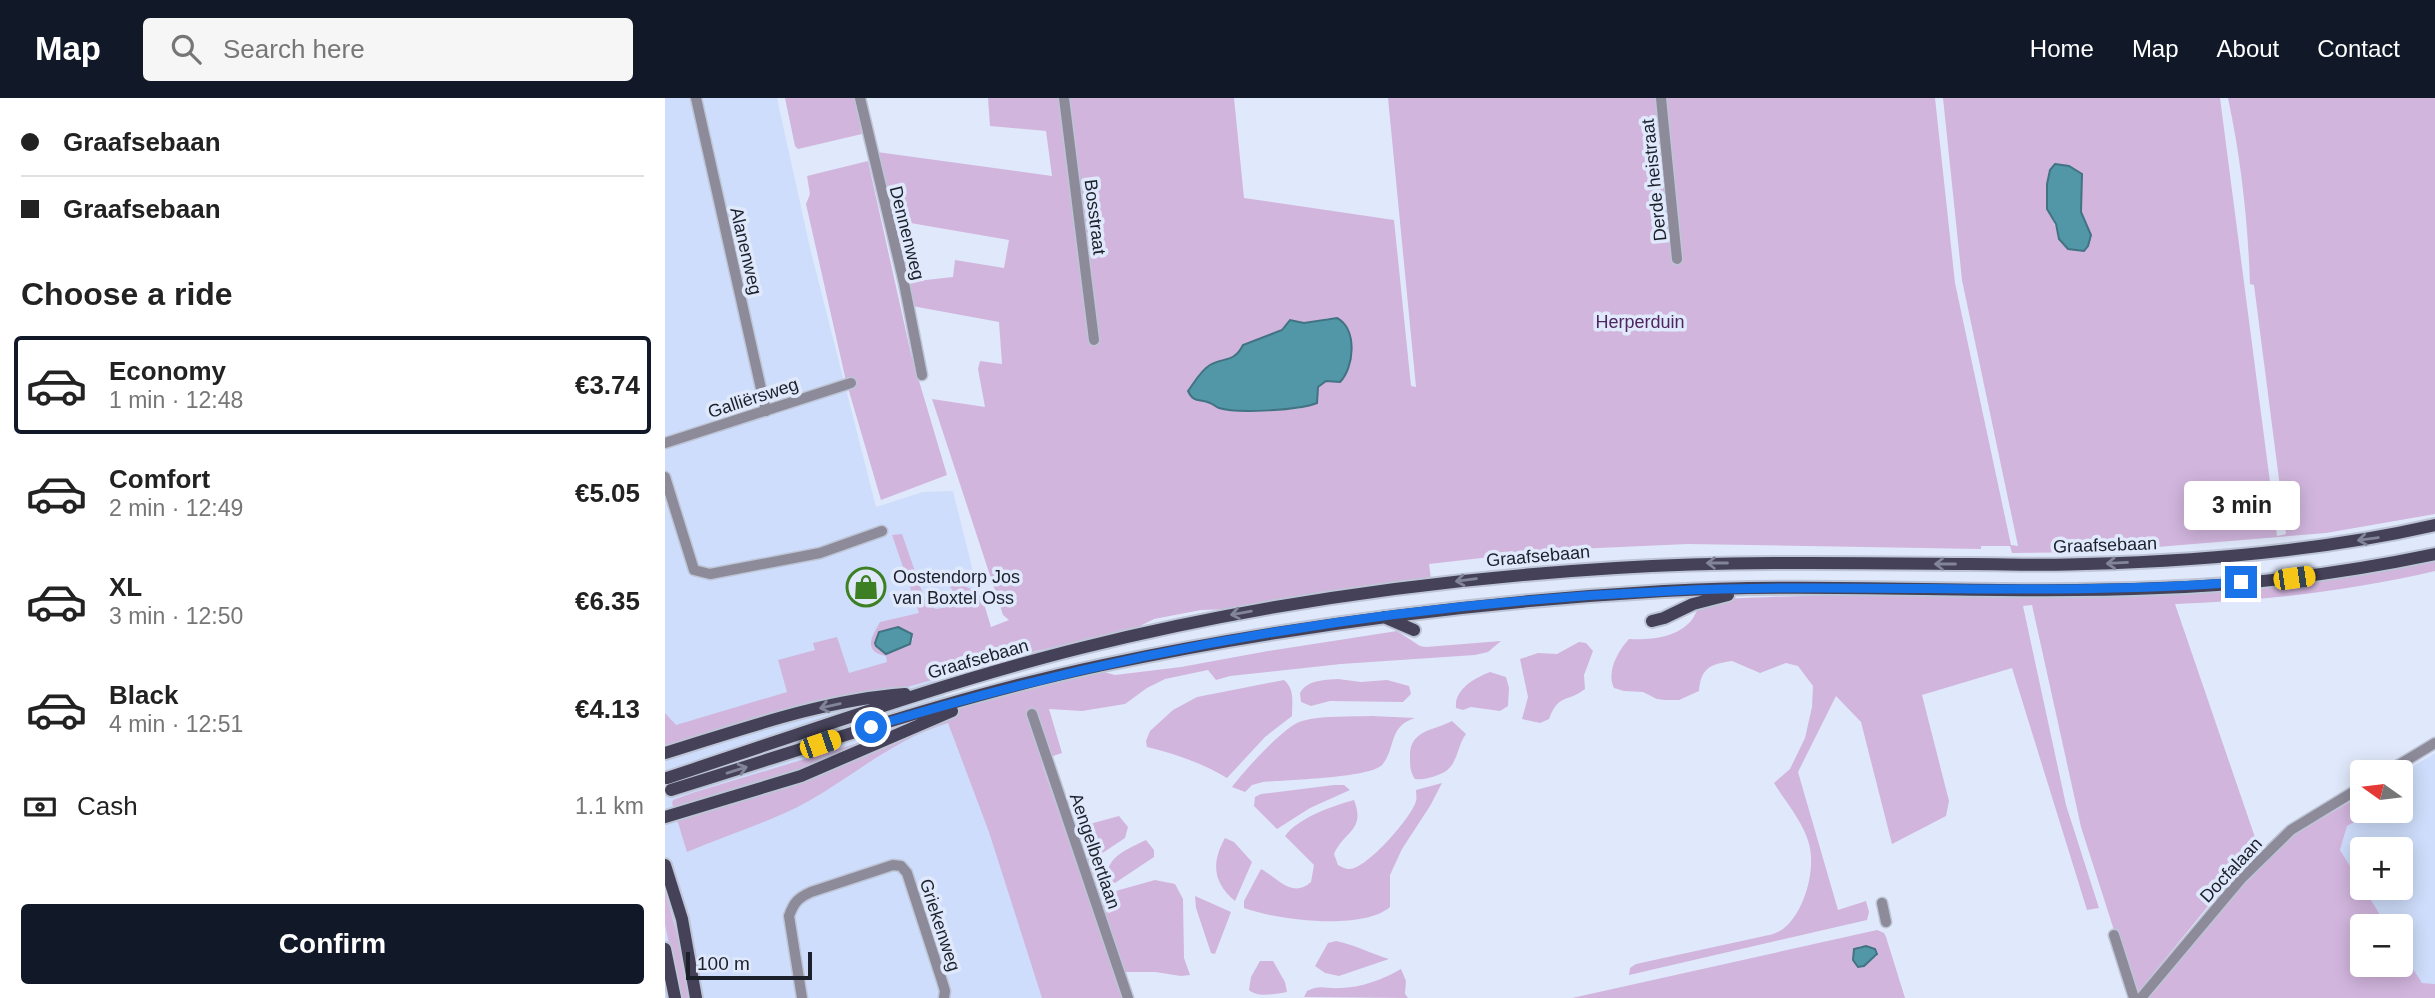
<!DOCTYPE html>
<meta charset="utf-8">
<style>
body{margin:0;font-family:Helvetica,sans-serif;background:#f6f6f6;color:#222;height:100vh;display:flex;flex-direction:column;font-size:26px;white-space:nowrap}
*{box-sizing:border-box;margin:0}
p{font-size:23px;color:#767676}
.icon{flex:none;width:38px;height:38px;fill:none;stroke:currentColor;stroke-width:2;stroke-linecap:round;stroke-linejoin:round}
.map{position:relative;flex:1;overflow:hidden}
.panel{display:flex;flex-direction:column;background:#fff;width:665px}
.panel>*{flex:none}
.top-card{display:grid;align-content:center;height:154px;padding:0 21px;background:#fff}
.needle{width:46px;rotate:284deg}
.controls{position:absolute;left:1685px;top:662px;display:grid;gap:14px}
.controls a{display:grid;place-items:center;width:63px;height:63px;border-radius:7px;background:#fff;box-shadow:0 4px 18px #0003;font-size:35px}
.scale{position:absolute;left:21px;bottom:18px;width:126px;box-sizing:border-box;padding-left:7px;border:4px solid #1b202b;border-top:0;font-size:19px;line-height:24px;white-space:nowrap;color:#1b202b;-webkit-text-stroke:5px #e0e9fb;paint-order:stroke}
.end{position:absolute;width:32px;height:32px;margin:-16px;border:9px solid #1a73e8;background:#fff;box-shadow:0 0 0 4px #fff}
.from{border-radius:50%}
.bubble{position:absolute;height:49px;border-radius:7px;background:#fff;box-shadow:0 4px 18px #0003;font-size:23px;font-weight:600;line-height:49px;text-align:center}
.car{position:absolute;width:21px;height:42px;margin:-21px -10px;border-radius:9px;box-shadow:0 0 5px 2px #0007;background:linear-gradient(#f5c518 24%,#345 0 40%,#f5c518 0 76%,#345 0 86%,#f5c518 0)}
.top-card b{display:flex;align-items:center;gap:24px;height:66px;font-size:26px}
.top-card b+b{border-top:2px solid #e0e0e0}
.top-card i{width:18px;height:18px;background:#222}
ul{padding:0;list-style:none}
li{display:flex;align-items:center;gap:21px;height:98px;margin:0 14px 10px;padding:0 7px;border:4px solid transparent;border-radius:7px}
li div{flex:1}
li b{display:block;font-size:26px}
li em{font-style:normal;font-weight:600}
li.selected{border-color:#111827}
li>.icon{width:63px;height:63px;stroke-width:1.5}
h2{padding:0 21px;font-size:32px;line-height:84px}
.pay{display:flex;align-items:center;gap:18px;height:77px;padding:0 21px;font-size:26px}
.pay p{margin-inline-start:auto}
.action{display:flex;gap:14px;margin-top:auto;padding:14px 21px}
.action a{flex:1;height:80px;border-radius:7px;background:#111827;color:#fff;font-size:28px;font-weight:600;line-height:80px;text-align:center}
header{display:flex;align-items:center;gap:42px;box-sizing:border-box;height:98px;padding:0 35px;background:#111827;color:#fff}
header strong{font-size:33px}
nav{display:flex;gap:38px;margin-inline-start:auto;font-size:24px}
.search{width:490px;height:63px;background:#f6f6f6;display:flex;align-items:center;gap:18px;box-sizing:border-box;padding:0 24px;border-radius:7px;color:#767676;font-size:26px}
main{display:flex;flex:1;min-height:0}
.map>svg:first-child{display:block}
</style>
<header>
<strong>Map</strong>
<div class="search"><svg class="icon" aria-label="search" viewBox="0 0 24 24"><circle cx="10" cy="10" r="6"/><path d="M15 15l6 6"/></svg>Search here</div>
<nav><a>Home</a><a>Map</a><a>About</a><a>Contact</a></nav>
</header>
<main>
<section class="panel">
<div class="top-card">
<b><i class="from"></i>Graafsebaan</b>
<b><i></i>Graafsebaan</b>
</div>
<h2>Choose a ride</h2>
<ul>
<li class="selected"><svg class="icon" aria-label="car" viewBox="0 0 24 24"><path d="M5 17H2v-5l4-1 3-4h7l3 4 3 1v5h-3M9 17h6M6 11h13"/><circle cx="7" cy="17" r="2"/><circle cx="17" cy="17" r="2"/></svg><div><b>Economy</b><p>1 min · 12:48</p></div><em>€3.74</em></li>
<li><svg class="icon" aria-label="car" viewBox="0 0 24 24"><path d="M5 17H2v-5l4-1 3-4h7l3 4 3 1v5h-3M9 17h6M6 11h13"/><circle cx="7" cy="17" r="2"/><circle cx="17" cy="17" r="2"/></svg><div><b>Comfort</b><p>2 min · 12:49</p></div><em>€5.05</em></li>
<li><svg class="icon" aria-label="car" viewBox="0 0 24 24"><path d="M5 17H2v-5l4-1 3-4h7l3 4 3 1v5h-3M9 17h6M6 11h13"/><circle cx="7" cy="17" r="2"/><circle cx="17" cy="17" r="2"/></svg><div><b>XL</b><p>3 min · 12:50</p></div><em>€6.35</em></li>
<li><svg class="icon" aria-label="car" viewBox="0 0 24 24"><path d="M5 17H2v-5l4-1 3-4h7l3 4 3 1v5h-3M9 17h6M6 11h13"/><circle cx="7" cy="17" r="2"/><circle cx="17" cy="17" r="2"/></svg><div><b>Black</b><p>4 min · 12:51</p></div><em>€4.13</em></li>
</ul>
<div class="pay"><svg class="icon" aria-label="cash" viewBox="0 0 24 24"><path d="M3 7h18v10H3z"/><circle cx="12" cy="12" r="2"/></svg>Cash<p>1.1 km</p></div>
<div class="action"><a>Confirm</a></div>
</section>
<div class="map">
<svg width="1770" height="900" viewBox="0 0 1770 900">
<rect width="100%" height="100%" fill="#e0e9fb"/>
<path fill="#ceddfb" d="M0,0H112L145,150L211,409L258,394L288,393L324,537L263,548L381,900H0Z
M1770,655V886H1757L1736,852V828H1722L1698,789H1736V751H1698L1697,788L1675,752L1682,728L1711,712H1736V698L1745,670Z"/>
<path fill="#d1b5dd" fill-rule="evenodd" d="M120,0H190L197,36L133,51L130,48Z
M323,0H396L433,241L404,0H569L579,100L729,122L746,288L751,289L723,0H1270L1290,185L1346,447L1353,448L1297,182L1278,0H1555L1612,438L1621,436L1589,187L1585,186C1583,124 1576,61 1563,0H1770V416L1661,435L1431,454L1347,455L1345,448H1316V451L1023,446L888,452L764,466L766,481L568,511L536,512L489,521L465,533L371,553L217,596L92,620L0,648V615L11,627L122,594L113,562L150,552L148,545L172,539L184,575L222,564L221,558C197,554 207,538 215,524L254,515L227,437L237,436L261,505L271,511L295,507C292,493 280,488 278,473L317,499L326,529L344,522L338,517L267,301L320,309L313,271L315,263L337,266L334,224L247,208L242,184L288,179L290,162L339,170L344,142L228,122L212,54L387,78L381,33L325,28ZM1385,72L1417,75L1416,114L1426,137L1394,141C1386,108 1375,111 1385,72ZM664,220L661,283L653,289L652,296L634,311L567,312L557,311L539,303L552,264C564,264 573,258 578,247L617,232C624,223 629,225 639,225C647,226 657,221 664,220ZM236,530L244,534L248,541C241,554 225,549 212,548L211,539Z
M203,63L246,256L282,377L216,402L181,283L141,106L145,96L142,78Z
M1770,463V473C1685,493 1597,503 1510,506L1594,751L1566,780L1470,898L1416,729L1367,507L1358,508L1401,707L1434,810L1422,812L1347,570L1257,597L1284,703L1281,718L1227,746L1196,624L1171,598L1133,674L1173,812L1201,803L1204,814L1202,822L964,877L965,870L971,866L1104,837C1108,836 1114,834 1118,831C1140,814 1151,771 1144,746C1139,725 1120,703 1109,685L1125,671L1140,640L1147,609L1148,588L1133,568L1121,565L1095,575L1067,563C1045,566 1036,570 1034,593L1014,602H1000L992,601L978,594L959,593L949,590C941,574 953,553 964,541C985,542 1009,540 1024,525C1029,521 1031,512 1036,508C1046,499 1089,500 1104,499C1199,495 1295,498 1390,498C1518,498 1645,489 1770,463Z
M732,533L755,548L761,549L836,543L823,554L810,557L676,566L565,578L551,582L543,572L500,581L482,590L460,606L417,613L384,611L397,655L385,659L377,657L378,669L458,900H377L324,734L283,625C229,641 190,677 142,704C107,723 60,738 22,754L7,705L8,702L27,695L190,646L302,608L394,584L439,574L450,577L516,569L603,553Z
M914,544L921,545L928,553L919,577L920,591C902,605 894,595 884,621L875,625L857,621L863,599L855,561L873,555L892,556Z
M825,574L841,579L844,590L843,608L835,613L806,609L798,612L791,610C789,591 810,580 825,574Z
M673,581L696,584L722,582L744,588L746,596L738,604L665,603L646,608L636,604L635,595C642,582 659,582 673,581Z
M619,582C630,591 627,604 627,618L600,639L562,680C537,665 511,656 482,649L481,643L485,633L508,612L532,599Z
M707,618L750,620C723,628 731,651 717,667C705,680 619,682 598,684L587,687L580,694L567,689C578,674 620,627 637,623C659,617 685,619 707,618Z
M787,623L801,636C790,651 794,670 773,677C765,680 758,682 750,681C745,674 745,667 745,659C744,632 768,633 787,623Z
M777,685L765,708L737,751L725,777V809C697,833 612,822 579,810V803L596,771C613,780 627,801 646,784L649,767L620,738C633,720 667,708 689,702C701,733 679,733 669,756L673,767C677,769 680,771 684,771C701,772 747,719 751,703C752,700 751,696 751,692Z
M669,687H679L685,692L645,710L612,731L589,708L590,699L596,696Z
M1697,697L1698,712H1711L1682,728L1675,752L1722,828H1698V866H1736V852L1757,885L1770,886V900H1483L1600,761L1628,737Z
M454,718L463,729L460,740L436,756C433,770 431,788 447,794L490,782L510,786L518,801L519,860L525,877L516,878L490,874H460L410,730Z
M560,740L569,744L587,764L570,803C548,785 546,765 560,740Z
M481,742L489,752V759L450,785L443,782C439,759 463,751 481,742Z
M0,792L25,885L27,900H15L0,826Z
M530,798L566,814L550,856L546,855L531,810Z
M1212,832L1219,835L1221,839L1240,900H907ZM1194,848L1206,849L1212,854V858L1199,868Z
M671,843C688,846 707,856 724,861L674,878L660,875L650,868L663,845Z
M595,863H608L620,884L622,894C610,896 593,900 584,892L586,879Z
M736,871L741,883L740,896L743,900L639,899L642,893C655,886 661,891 675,890C695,890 719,881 736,871Z"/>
<path fill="#5197a8" stroke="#417382" stroke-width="2" d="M1390,66L1404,68L1417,76L1416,114L1426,137L1423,148L1419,153L1403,151L1394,141L1391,126L1382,111V86L1385,72Z
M672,220C693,231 689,270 675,284L661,283L653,289L652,305C635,312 572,316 554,310C551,309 548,306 545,305C535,300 529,306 523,293C529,285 536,272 545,267C559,259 569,265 578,247L617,232L625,222L639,225Z
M233,529L247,536L245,546L221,556L211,548L210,545L214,534Z
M1201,848L1210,851L1212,856L1199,868L1193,869L1188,862L1189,851Z"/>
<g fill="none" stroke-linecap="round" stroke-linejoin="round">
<defs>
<path id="minor" d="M31,0L101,313
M195,0L239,185L257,277
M399,0L429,242
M996,0L1012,161
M0,345L186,285
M0,379L29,472L45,476L155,455L217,433
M367,616L463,900
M1722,674L1770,645
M1217,805L1221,824
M1449,837L1469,900
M137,900L124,818C129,804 133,800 146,794L228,767L236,768L242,775L277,883L280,893L279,900
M1476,900L1576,781L1626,732L1698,688"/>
<path id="major" d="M719,519L749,532
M987,523L999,520L1028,506L1063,497
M0,655C78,631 158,602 240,596
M2,680C139,635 276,585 416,550C591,506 771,481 951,470C1068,463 1186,465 1303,466C1342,466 1381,468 1420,466C1538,463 1656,453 1770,427
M6,692C149,648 291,598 438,567C623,528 810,504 999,493C1164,484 1329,497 1494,490C1587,487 1679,475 1770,456
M0,719L136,678L287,613
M0,767L17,821L31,900
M0,851L10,900"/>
</defs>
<use href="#minor" stroke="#bdc5d6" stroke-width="13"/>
<use href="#major" stroke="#bdc5d6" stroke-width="16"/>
<use href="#minor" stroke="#8d8b99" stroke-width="10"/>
<use href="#major" stroke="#444158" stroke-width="12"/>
</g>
<defs><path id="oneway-shaft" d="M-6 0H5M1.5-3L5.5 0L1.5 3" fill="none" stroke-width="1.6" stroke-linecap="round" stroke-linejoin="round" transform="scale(1.75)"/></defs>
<g stroke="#828499">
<use href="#oneway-shaft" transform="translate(1703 441) rotate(172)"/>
<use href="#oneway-shaft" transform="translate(1052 465) rotate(-180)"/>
<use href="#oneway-shaft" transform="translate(1452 465) rotate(177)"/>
<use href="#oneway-shaft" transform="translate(1280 466) rotate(-180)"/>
<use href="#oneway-shaft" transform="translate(801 482) rotate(173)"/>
<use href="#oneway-shaft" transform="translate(576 515) rotate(170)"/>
<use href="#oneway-shaft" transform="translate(165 608) rotate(167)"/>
<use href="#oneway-shaft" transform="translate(72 672) rotate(-17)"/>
</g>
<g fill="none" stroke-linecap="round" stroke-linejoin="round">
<path stroke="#1a73e8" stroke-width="9" d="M206,629C466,549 735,505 1006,493C1196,484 1386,499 1576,484"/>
</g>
<defs>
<symbol id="shop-ring" viewBox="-11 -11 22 22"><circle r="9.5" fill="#e0e9fb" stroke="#3d8023" stroke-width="1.5"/><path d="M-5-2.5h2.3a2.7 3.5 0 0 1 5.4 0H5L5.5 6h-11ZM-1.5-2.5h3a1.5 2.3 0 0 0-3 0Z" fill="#3d8023"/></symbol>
</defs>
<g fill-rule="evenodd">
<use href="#shop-ring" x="179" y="467" width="44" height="44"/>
</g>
<g text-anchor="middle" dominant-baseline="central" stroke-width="7" stroke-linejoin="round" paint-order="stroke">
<g font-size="18" fill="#1b202b" stroke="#e0e9fb">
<text transform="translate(989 82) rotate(-96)">Derde heistraat</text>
<text transform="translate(430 119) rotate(83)">Bosstraat</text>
<text transform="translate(242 135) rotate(76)">Dennenweg</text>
<text transform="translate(81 153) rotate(77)">Alanenweg</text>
<text transform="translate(88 300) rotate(-18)">Galliërsweg</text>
<text transform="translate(1440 447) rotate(-2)">Graafsebaan</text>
<text transform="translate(873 458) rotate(-5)">Graafsebaan</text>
<text transform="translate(313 561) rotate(-16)">Graafsebaan</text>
<text transform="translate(430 753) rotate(71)">Aengelbertlaan</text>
<text transform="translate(1566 772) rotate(-47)">Docfalaan</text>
<text transform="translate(275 827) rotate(72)">Griekenweg</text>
</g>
<g font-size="18" fill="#4e255e" stroke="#e0e9fb">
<text x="975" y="224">Herperduin</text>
</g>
<g font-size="18" fill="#1b202b" stroke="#e0e9fb" text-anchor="start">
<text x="228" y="479">Oostendorp Jos<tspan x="228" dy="21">van Boxtel Oss</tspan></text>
</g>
</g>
</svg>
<div class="controls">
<a><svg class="needle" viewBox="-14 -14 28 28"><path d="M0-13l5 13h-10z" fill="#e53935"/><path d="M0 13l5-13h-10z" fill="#767676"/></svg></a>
<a>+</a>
<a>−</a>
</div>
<div class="scale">100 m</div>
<i class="end from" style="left:206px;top:629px"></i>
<i class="end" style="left:1576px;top:484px"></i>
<div class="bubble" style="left:1519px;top:383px;width:116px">3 min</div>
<i class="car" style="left:1629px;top:480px;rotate:82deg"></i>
<i class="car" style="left:155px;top:646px;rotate:71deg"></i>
</div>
</main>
